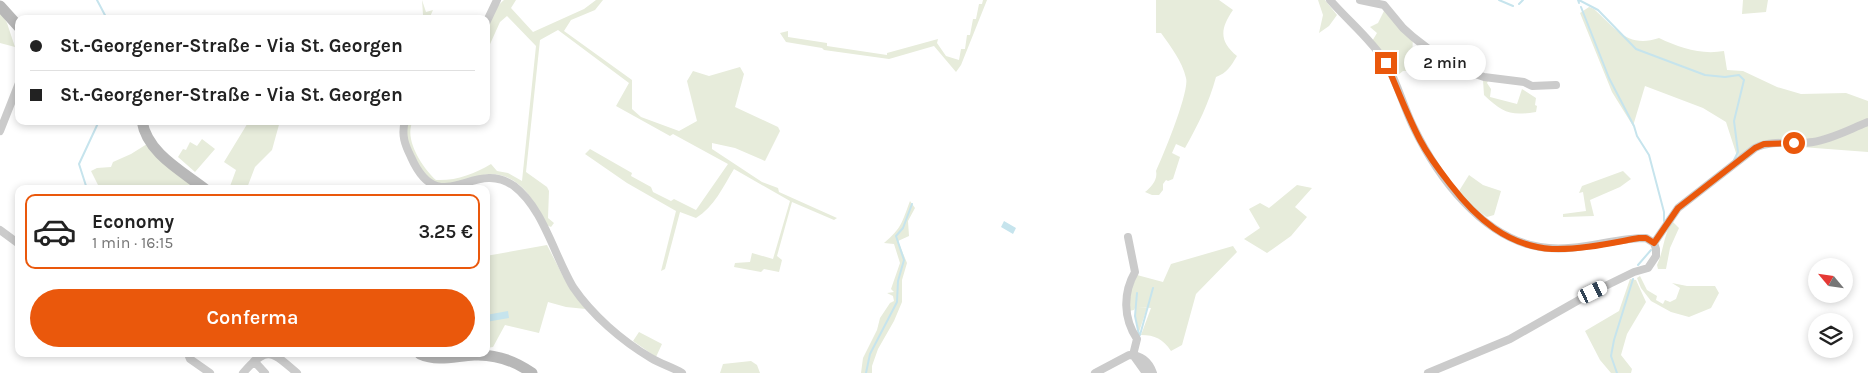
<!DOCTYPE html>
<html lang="it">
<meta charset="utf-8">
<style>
body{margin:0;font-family:Karla,sans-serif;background:#f2f2f2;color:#222;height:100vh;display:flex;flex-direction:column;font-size:19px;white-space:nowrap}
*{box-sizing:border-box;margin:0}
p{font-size:16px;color:#767676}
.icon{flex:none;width:28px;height:28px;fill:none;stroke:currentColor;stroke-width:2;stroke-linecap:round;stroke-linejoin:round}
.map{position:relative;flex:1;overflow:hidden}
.details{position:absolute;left:15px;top:185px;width:475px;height:172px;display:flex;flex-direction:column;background:#fff;border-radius:10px;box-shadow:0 2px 8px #0003}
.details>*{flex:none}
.banner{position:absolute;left:15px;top:15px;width:475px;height:110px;border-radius:10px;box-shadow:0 2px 8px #0003;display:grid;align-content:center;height:110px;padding:0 15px;background:#fff}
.needle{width:32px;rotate:299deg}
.fabs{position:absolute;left:1808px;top:258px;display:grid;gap:10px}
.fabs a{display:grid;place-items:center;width:45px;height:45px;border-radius:50%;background:#fff;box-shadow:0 2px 8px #0003;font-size:25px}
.end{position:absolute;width:22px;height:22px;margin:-11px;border:6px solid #ea580c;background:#fff;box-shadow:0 0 0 2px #fff}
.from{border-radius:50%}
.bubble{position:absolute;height:35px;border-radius:18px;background:#fff;box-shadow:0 2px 8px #0003;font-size:16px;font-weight:600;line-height:35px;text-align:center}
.car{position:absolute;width:15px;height:30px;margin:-15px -8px;border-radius:6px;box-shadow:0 0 4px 1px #0007;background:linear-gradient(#fff 24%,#345 0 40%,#fff 0 76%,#345 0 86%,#fff 0)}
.banner b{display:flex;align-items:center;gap:18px;height:48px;font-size:19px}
.banner b+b{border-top:1px solid #e0e0e0}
.banner i{width:12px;height:12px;background:#222}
ul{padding:9px 0 0;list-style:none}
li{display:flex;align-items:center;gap:15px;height:75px;margin:0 10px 8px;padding:0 5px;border:2px solid transparent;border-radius:10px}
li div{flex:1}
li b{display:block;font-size:19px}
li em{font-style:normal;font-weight:600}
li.selected{border-color:#ea580c}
li>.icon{width:45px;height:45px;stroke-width:1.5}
.button{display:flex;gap:10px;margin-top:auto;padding:10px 15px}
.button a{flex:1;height:58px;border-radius:30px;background:#ea580c;color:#fff;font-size:20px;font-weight:600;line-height:58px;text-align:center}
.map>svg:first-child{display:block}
</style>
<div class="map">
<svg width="1868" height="373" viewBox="0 0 1868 373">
<rect width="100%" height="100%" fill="#fff"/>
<path fill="#e7ecdb" d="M422,0L426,12L433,10L429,19H415L414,16L423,15Z
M504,0H516L511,8L533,32L584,9L596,0H603L595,10L571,20L564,31L632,80V109L641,117L679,131L697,121L687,81L693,71L709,76L740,67L744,74L735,107L778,127L780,131L765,161L735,148L712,143V149L762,182L778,188L779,192L837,218L834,220L792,202L777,256L782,260L779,272L764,269L761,272L734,267L735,263L750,262L752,253L773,259L790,201L734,169C723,187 714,207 696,218L680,212L665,269L661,271L676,211L627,183L585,154L590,149L632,173L631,176L651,187L653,192L671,201L674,199L696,210L728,164L673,134L670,136L616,106L629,83L558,30L540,40L526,172L547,187L549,191L548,218L554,223L551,227L542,223L544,221C534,199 519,175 492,174C482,174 472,178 462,181C453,184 441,187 432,182C423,176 419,167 415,158C407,141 404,140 408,121H413C403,139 423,168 436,180C456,181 474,174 491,164L497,171L508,173L522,181L536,46L507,16L500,22L486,53C486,33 487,14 504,0Z
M983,0H987L961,65L956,72L934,46L889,59L824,50L822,48L786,42L780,33L788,31V37L827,43V46L887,55V53L938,39L937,43L946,56L959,60L961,49H965L967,35H970L973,19H976L979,4H982Z
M1156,0H1219L1233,10C1220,29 1219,41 1237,56C1231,66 1227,73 1216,77C1209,103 1198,125 1185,148L1176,144L1172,153L1180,157L1173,179L1168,181L1166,180L1163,184V190L1159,195H1152L1145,192C1151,187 1158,180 1156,171C1163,156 1190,91 1186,78C1182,61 1171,47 1161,33H1156Z
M1318,0H1325L1337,15L1329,26L1319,33L1323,15Z
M1743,0H1768L1766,12L1742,14Z
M1386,7L1413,37L1412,58L1415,70L1403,71L1393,79L1371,43L1377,33L1370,27L1378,23Z
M1589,7L1594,9C1615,28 1628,49 1659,38C1680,48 1701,55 1724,51L1727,70L1743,71L1777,87L1801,94L1846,93L1868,101V152L1774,145L1737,156L1726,122L1703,108L1645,86L1633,126L1612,92L1580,13Z
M0,11L7,23L15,47L0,43Z
M1483,80L1488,81L1487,83L1491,89L1490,97L1517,104L1522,89L1536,98L1535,105L1537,106L1536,112C1510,116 1503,113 1484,95Z
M249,121H280L272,150L255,167L247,188L229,189L236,170L224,162Z
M202,139L215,149L195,172L178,157L183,149L186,150L190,142L197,146Z
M147,144L191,185L192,189H100L91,171L97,168L111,167L113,162L131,154Z
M1623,171L1631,179L1620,187L1590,200L1594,216L1563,217V214L1586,211L1583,192L1579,193L1582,186Z
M1469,175L1483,185L1501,191L1494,215L1487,217L1471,206L1459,191Z
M1297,185L1312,188L1295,207L1307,217L1291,236L1267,253L1244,239L1260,228L1249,209L1260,203L1269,208Z
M910,201L915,208L908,221L909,236L898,241L907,263L902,280V302L894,321L878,349L872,366V373H861L863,358L877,330L880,318L890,303L894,301L893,296L887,293L894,292L891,289L900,263L894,244L884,243C902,228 902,222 910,201Z
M1672,221L1679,228L1670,248L1666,269H1658L1657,265C1664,250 1663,237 1672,221Z
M547,245L563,276L586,309L566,307L548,302L539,333L505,325L493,347L486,348V256Z
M1233,246L1237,252L1196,294L1182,345L1171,351C1163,339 1155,335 1141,335L1151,308L1138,307L1147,308L1139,332L1135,316L1136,306L1134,310L1129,311L1128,297L1137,275L1163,282L1171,264Z
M1640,276L1647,290L1657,296L1656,300L1663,304L1665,300L1670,302L1676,299L1680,288L1672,283L1687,286H1715L1719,293L1711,308L1689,317L1671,312L1651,301L1641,288L1637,278Z
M1630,279L1636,280L1646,302L1627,334L1621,355L1632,369L1631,373H1611L1600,360L1585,331L1619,311Z
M639,332L662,344L656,357L633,341Z
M751,361L757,365L760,373H720L723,364Z"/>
<path fill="#c6e4ed" d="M1004,221L1016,228L1013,234L1001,227Z
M508,311L509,318L486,322V315Z"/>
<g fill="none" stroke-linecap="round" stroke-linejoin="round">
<path stroke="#c6e4ed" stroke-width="2" d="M97,0L107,19
M1499,0L1513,6
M1578,0L1579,3
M1579,0L1598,10L1636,49L1705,75L1725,77L1739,75L1744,80L1734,121L1738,152L1734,160
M1519,4L1523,0
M1581,7L1609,78L1634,126L1637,136L1649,155L1664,212V221
M87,189L79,164L99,121
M1638,265L1651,250
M1137,293L1135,316L1139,335
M1140,335L1153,288
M866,373L870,354L897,302L898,281L904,260L896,236L903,228L912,204
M1617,373L1611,356L1614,340L1633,279"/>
<path stroke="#cbcbcb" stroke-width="8" d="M1330,0C1348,21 1371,39 1386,63C1397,82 1403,105 1413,126C1437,176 1482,238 1540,247C1577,253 1611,238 1646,238L1654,243L1656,249V256L1648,268L1634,272L1593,292L1510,339L1428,373
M1360,0L1384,5L1403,28L1413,37L1435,54L1464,70L1484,77L1524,82L1532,86L1556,85
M486,23L497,0
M405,121C401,135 405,145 411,157C440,222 473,157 514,186C543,208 554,255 573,287C592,315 622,341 651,358C661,364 672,367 682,373
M0,131L19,83
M0,230L19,244
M1128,237L1135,272C1123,293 1123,318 1137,339L1133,355L1146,373
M1654,243L1678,208L1755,148C1773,139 1794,145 1813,142C1832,139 1850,129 1868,122
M188,354L190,359L210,373
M254,361L265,373
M243,373C268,344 272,352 297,373
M1095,373L1129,355C1141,355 1149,362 1153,373"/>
<path stroke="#b8b8b8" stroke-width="11" d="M0,6L19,27
M142,121C147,153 182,171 205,189
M420,354C438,362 455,356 474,355C495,354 515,361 532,373"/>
</g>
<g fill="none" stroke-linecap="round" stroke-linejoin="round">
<path stroke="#ea580c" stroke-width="6" d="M1386,63C1397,88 1407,115 1420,140C1428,155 1439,170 1450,184C1476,218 1507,246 1552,249C1581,250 1611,243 1639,238H1646L1654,243L1678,208L1755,148L1764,144L1794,143"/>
</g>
</svg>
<div class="fabs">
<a><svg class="needle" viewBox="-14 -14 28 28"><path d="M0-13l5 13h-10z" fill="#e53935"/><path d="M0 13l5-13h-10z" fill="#767676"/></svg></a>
<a><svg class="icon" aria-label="layers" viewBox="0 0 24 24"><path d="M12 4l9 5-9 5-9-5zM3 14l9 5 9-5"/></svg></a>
</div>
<i class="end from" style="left:1794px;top:143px"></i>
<i class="end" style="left:1386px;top:63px"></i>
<div class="bubble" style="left:1404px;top:45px;width:82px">2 min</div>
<i class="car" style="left:1593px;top:292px;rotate:64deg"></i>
<div class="banner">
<b><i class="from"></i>St.-Georgener-Straße - Via St. Georgen</b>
<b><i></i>St.-Georgener-Straße - Via St. Georgen</b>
</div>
<section class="details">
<ul>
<li class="selected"><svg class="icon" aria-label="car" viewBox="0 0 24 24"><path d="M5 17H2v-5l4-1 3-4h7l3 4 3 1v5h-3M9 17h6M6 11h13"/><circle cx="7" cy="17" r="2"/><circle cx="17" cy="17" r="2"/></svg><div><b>Economy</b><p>1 min · 16:15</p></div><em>3.25 €</em></li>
</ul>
<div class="button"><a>Conferma</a></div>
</section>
</div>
